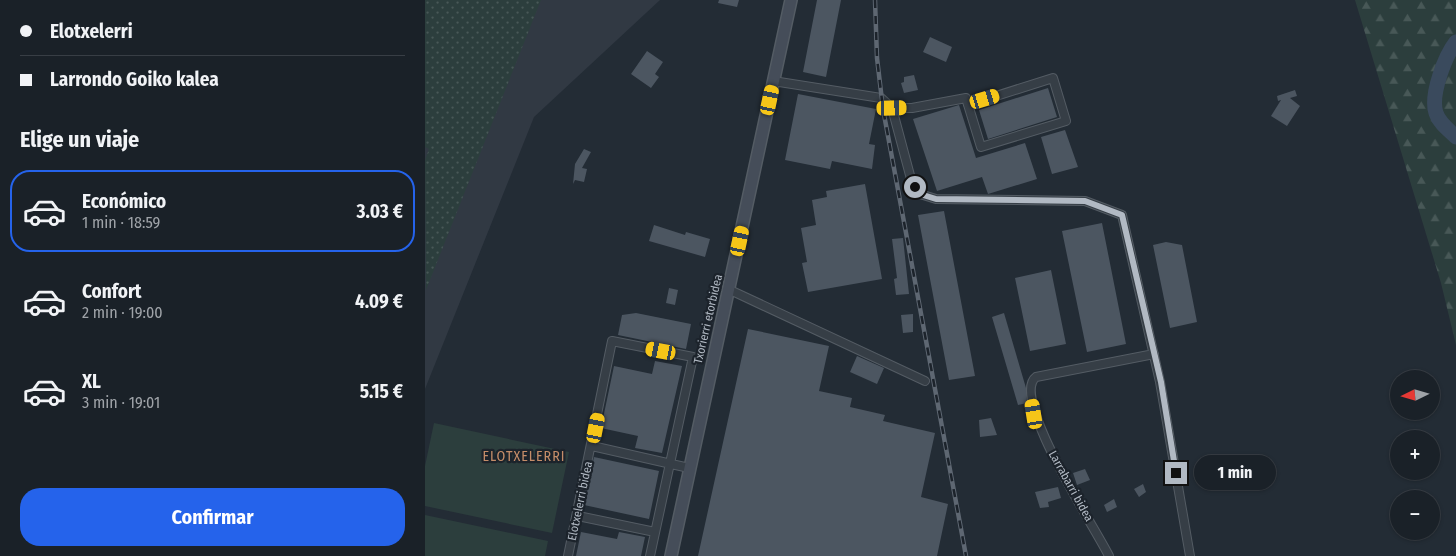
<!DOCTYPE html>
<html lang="es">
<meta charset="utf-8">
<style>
body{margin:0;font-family:"Fira Sans Condensed",sans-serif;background:#272e34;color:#f1f3f6;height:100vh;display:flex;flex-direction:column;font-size:19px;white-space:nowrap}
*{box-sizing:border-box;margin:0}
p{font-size:16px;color:#9fa3a8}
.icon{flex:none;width:28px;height:28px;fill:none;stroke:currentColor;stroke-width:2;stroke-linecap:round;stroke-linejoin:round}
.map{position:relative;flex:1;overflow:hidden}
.sheet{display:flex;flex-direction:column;background:#1a2128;width:425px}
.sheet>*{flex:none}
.banner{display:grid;align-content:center;height:110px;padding:0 20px;background:#1a2128}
.needle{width:32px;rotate:265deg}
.tools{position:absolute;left:965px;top:370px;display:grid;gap:10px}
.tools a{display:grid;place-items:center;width:50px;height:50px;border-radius:50%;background:#1a2128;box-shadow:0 1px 4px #0004,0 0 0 1px #383e45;font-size:25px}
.end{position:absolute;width:22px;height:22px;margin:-11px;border:6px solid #b1b9c3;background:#111;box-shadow:0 0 0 2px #111}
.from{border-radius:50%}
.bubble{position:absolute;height:35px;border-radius:18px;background:#1a2128;box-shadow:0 1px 4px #0004,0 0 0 1px #383e45;font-size:16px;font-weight:700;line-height:35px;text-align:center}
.car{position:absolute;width:15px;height:30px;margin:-15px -8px;border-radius:6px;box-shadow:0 0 4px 1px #0007;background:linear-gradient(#f5c518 24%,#345 0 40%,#f5c518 0 76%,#345 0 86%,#f5c518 0)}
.banner b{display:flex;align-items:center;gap:18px;height:48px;font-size:19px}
.banner b+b{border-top:1px solid #383e45}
.banner i{width:12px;height:12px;background:#f1f3f6}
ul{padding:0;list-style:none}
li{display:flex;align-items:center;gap:15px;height:82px;margin:0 10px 8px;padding:0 10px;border:2px solid transparent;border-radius:20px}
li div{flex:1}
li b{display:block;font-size:19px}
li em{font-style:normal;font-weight:700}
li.active{border-color:#2563eb}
li>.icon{width:45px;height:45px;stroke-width:1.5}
h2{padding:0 20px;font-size:22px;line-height:60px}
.primary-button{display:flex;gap:10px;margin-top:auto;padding:10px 20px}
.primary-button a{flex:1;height:58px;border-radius:20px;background:#2563eb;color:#fff;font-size:20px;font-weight:700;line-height:58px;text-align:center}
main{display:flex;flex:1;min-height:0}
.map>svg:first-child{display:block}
</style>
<main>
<section class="sheet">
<div class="banner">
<b><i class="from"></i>Elotxelerri</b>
<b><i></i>Larrondo Goiko kalea</b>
</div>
<h2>Elige un viaje</h2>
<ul>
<li class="active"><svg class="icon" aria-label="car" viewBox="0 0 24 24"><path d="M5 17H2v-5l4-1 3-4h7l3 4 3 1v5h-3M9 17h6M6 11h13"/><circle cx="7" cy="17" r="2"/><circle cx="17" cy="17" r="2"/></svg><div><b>Económico</b><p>1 min · 18:59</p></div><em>3.03 €</em></li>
<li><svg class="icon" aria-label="car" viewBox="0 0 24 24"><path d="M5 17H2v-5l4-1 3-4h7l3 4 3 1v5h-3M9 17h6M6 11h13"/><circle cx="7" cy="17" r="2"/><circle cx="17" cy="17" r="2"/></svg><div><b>Confort</b><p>2 min · 19:00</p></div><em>4.09 €</em></li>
<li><svg class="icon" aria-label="car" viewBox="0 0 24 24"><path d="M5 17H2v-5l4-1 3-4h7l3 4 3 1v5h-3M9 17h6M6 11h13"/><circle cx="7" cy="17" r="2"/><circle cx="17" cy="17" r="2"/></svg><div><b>XL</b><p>3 min · 19:01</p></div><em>5.15 €</em></li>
</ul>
<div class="primary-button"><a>Confirmar</a></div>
</section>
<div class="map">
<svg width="1031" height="556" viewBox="0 0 1031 556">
<defs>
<pattern id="grass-dots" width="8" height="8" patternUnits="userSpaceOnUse" patternTransform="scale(1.25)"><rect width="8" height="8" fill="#2c3e3d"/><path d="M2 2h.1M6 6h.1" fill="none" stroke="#485857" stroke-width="1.8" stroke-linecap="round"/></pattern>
<pattern id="forest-firs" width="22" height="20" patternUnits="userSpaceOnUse" patternTransform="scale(1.25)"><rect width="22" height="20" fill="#2c3e3d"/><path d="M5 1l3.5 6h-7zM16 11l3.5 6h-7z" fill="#485857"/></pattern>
</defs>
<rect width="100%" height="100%" fill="#232c35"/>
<path fill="#313943" d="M0,0H235L109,117L0,389Z"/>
<path fill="url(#grass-dots)" d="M0,0H116L1,290L0,160L4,149L0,147Z"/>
<path fill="url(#forest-firs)" d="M930,0H1031V345L1016,283Z"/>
<path fill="#2c3e3d" d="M9,423L144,452L127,533L0,506V466Z
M0,515L123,541L120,556H0Z"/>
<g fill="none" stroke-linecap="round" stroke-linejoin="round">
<path stroke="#3a4a5d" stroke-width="15" d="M1031,42C1020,56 1005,95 1011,113C1014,123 1024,130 1031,137"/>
</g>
<path fill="#4c5661" d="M294,0H314L312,7L293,3Z
M392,0H416L401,77L378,72Z
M505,37L527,47L521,62L498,52Z
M222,51L238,62L230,74L234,77L226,88L206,74Z
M489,75L493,90L479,93L476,83L479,82V77Z
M623,88L632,117L563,139L554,110Z
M870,90L872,96L865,98L875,106L862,126L846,116L856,100L853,101L852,96Z
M373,94L451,109L444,144L450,145L447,169L407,161L405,169L360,160Z
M534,105L551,158L600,143L612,179L563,194L557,177L512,191L488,119Z
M640,130L653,167L627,174L616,137Z
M159,149L166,152L157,168L162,169L159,182L150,180L148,184L150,164Z
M440,184L457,279L383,292L377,263L382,262L376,228L391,225L387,200L402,197L401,191Z
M519,211L550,376L524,380L493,215Z
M677,223L701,344L662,352L637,231Z
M229,225L260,235L261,232L285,239L280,257L224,241Z
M478,238L484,294L471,295L469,279L472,278L467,239Z
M741,242L757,245L772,322L745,328L728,245Z
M626,270L641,344L605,351L590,278Z
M244,288L253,290L250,305L241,303Z
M211,313L266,324L261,349L193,335L197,315Z
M579,313L601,388L602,403L593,405L567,317Z
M488,314V332L478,333L476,315Z
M323,329L404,346L394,391L427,398L425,407L460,415L458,421L510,433L496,497L523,504L512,556H273Z
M432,356L459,368L452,384L425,372Z
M230,361L257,366L237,453L210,448L213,436L176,428L189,366L227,374Z
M566,418L572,435L555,437L554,420Z
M169,457L234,471L224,519L159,505Z
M660,469L665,480L652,485L648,473Z
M718,484L721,492L714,497L709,489Z
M633,487L636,498L623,502L624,507L615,508L610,492Z
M689,499L692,507L682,512L679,505Z
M156,532L192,539L194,532L220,537L216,556H151Z"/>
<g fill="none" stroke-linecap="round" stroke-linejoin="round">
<defs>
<path id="street" d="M348,81L456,98L467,108L486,179L490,187L495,194L511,199L660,201L697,215L735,382L765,556
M467,108H487L541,98L556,147L641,121L628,78L543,105
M305,290L500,381
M167,446L264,468
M153,516L230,532
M143,556L187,341L268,357L225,556
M684,556C671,529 584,397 611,377L729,354"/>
<path id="secondary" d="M246,556L366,0"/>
</defs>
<use href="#street" stroke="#545c64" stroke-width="10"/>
<use href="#secondary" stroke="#545c64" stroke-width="14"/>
<use href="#street" stroke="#363e46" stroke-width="8"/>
<use href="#secondary" stroke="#454d59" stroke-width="11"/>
<defs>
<path id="rail" d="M450,0L452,58L458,109L541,556"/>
</defs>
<use href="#rail" stroke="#5e6772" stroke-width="4.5"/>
<use href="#rail" stroke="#1c232b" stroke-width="2.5" stroke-dasharray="8" stroke-linecap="butt"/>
</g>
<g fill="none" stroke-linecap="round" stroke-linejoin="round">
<path stroke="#b1b9c3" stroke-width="6" d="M490,187L495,194L511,199L660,201L697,215L736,382L751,473"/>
</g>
<g text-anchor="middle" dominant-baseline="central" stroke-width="4.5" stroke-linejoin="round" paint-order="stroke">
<g font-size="12" fill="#b1b9c3" stroke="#1c232b">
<text transform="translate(283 319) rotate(-77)">Txorierri etorbidea</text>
<text transform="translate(646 486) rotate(61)">Larrabarri bidea</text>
<text transform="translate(155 501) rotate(-78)">Elotxelerri bidea</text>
</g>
<g font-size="14" letter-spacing="1" fill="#c58d69" stroke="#1c232b">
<text x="99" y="456">ELOTXELERRI</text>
</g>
</g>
</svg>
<div class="tools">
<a><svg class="needle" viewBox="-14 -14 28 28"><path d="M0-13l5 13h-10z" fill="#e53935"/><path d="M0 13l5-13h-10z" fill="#9fa3a8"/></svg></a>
<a>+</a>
<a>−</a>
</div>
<i class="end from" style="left:490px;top:187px"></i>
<i class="end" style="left:751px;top:473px"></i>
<div class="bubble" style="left:769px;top:455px;width:82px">1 min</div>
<i class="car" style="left:560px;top:99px;rotate:73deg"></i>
<i class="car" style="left:345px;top:100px;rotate:12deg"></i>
<i class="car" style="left:467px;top:108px;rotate:89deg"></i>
<i class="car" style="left:315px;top:241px;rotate:12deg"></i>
<i class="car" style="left:236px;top:351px;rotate:281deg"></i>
<i class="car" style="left:609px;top:414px;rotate:351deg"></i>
<i class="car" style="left:171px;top:428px;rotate:11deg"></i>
</div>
</main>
